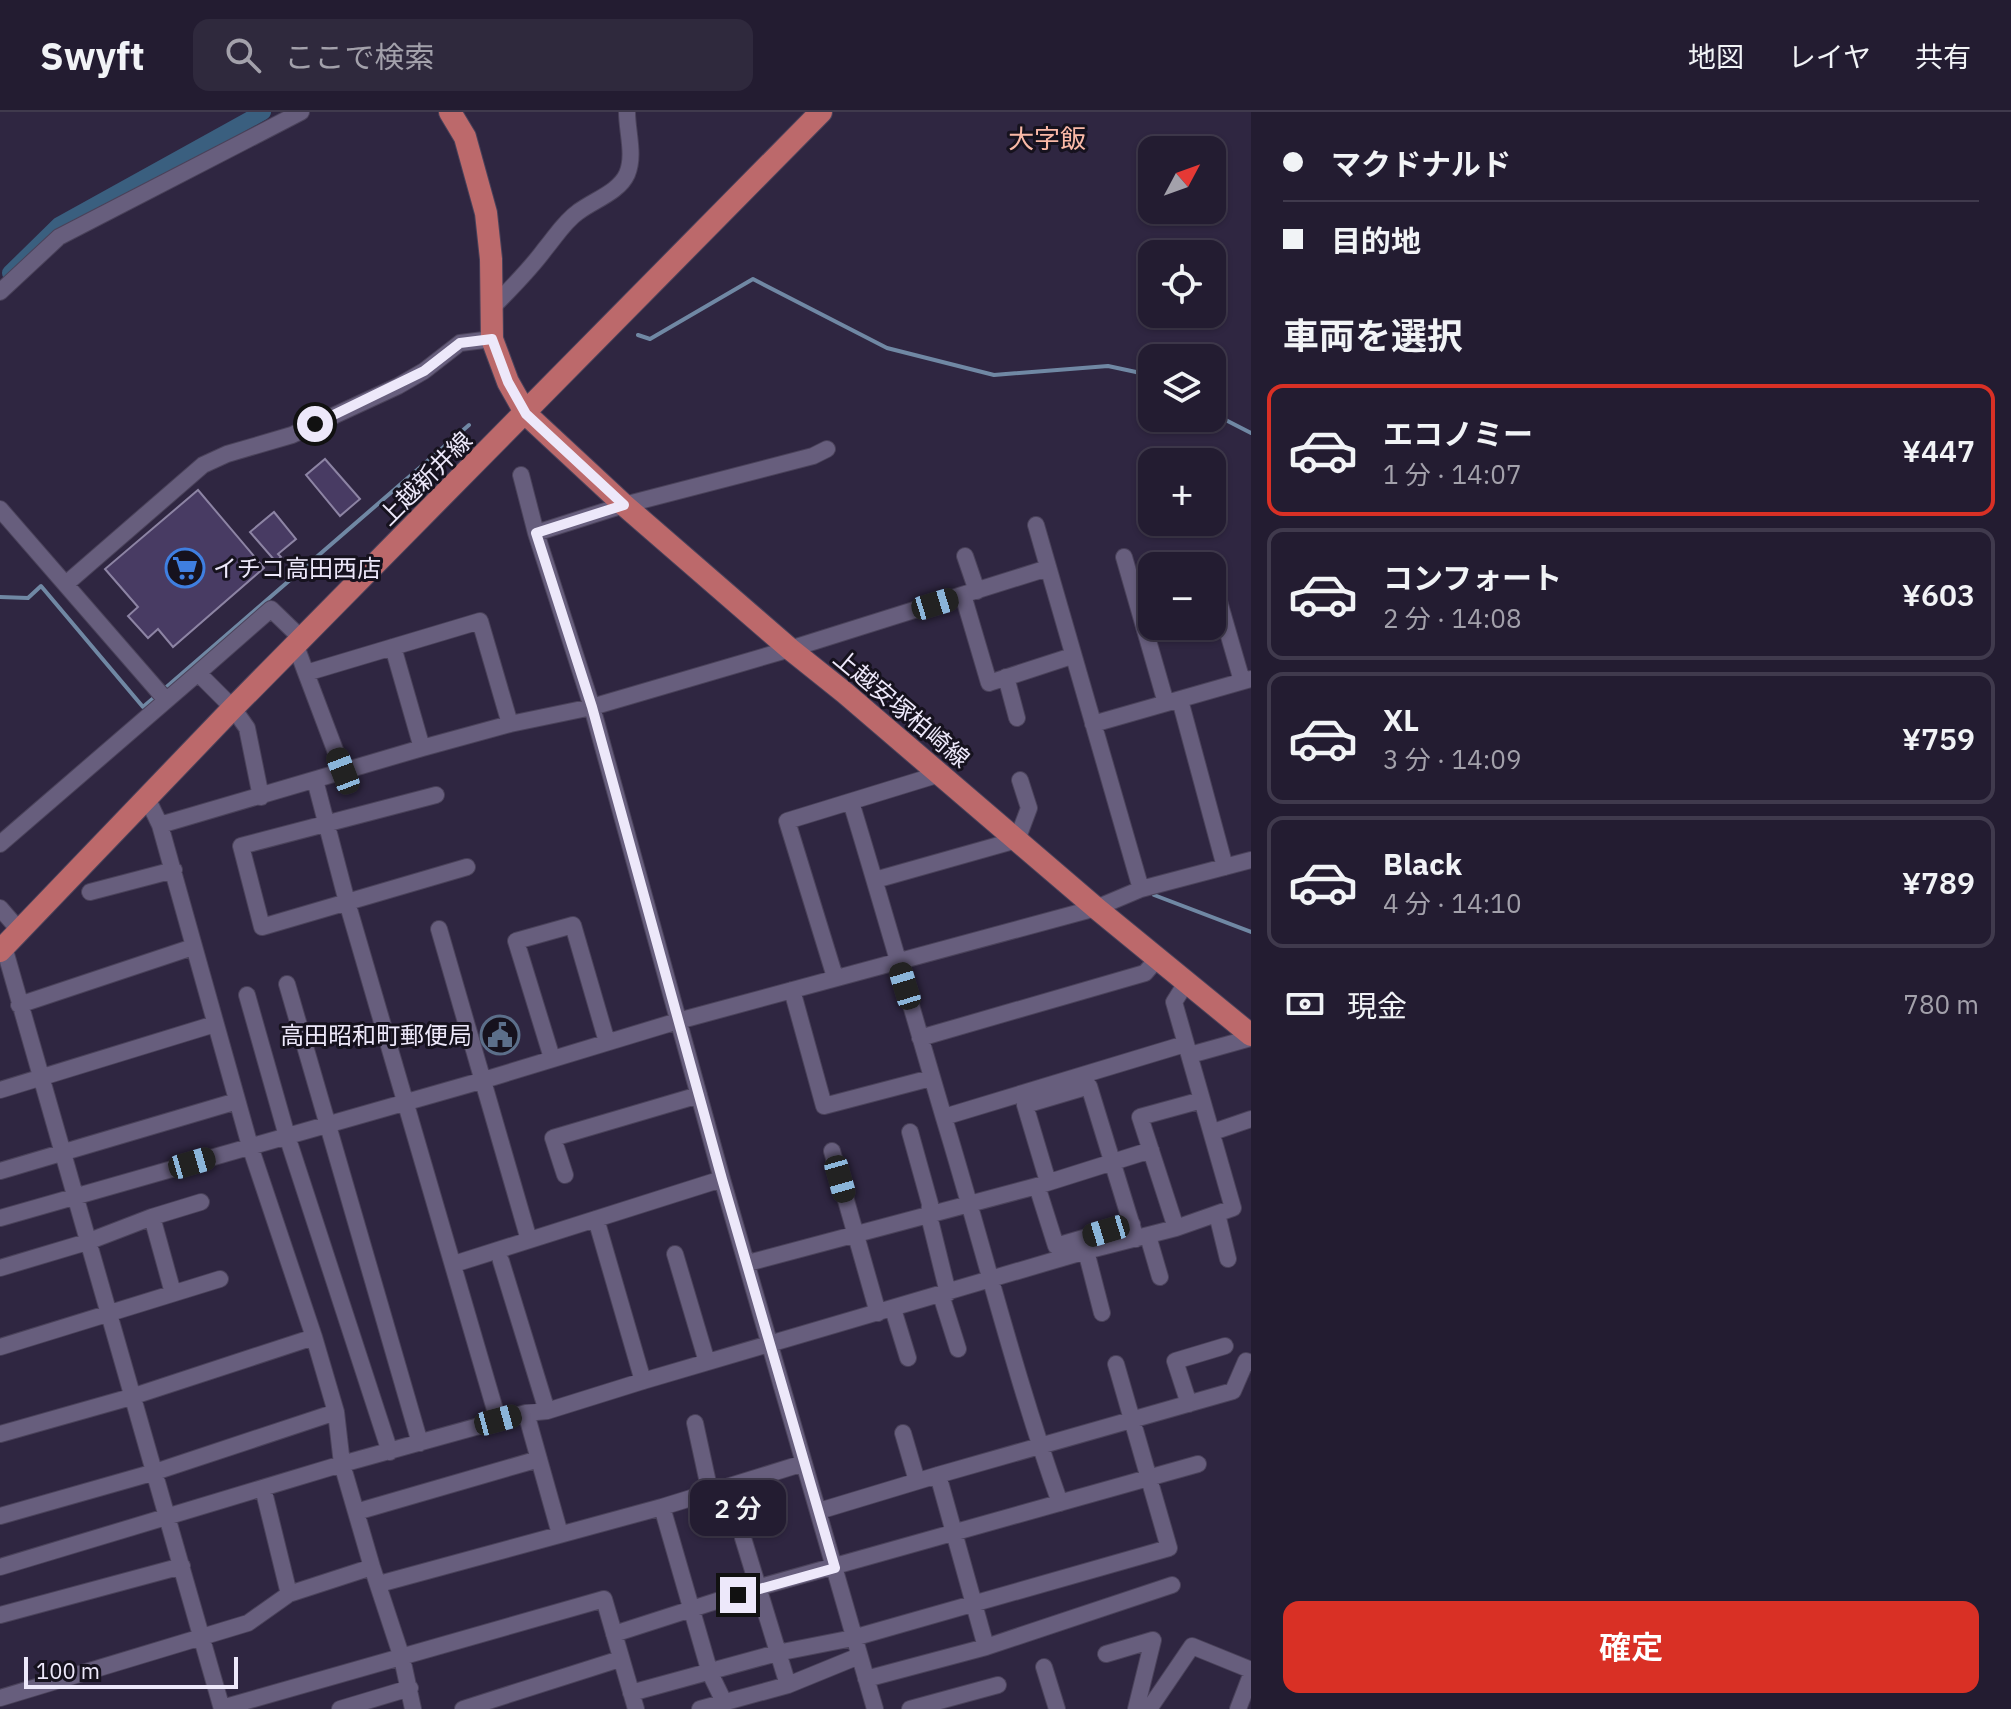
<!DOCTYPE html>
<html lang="ja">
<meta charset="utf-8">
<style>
body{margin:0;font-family:"IBM Plex Sans","Noto Sans JP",sans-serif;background:#2f293d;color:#f1f3f6;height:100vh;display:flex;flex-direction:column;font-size:30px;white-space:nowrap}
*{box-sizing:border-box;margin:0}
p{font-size:26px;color:#a3a1ab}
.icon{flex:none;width:44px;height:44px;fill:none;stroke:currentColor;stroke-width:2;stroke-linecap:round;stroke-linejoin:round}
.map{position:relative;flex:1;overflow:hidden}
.details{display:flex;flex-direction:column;background:#231c31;width:760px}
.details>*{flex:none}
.top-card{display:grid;align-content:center;height:176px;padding:0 32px;background:#231c31}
.needle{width:52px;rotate:49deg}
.buttons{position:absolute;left:1138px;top:24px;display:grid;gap:16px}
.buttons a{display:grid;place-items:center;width:88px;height:88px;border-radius:16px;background:#231c31;box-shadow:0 2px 6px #0004,0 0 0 2px #403a4d;font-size:40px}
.scale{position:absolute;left:24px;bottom:20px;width:214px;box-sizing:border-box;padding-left:8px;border:4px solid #ede8fa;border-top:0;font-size:22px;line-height:28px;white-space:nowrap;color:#ede8fa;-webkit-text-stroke:6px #16121e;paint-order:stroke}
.end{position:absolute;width:36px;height:36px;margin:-18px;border:10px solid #ede8fa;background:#111;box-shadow:0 0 0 4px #111}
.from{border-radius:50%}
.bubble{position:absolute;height:56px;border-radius:16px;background:#231c31;box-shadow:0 2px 6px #0004,0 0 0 2px #403a4d;font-size:26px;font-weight:600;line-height:56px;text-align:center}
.car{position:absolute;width:24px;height:48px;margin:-24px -12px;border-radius:10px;box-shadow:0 0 6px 2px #0007;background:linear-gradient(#222 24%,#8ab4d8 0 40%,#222 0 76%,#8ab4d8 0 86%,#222 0)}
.top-card b{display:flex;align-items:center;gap:28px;height:76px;font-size:30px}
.top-card b+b{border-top:2px solid #403a4d}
.top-card i{width:20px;height:20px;background:#f1f3f6}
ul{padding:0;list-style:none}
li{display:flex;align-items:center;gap:24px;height:132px;margin:0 16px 12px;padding:0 16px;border:4px solid #403a4d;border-radius:16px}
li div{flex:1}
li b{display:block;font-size:30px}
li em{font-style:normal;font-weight:600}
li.active{border-color:#d93025}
li>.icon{width:72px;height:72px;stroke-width:1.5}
h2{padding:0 32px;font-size:36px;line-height:96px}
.pay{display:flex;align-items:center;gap:20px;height:88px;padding:0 32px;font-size:30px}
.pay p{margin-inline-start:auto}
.button{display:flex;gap:16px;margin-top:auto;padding:16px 32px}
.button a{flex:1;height:92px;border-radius:16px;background:#d93025;color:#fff;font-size:32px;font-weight:600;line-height:92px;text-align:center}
header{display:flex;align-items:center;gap:48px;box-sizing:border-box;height:112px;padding:0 40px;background:#231c31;border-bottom:2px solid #403a4d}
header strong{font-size:38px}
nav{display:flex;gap:44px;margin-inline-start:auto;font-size:28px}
.search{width:560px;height:72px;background:#2f293d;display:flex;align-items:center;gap:20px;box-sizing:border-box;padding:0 28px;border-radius:16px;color:#a3a1ab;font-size:30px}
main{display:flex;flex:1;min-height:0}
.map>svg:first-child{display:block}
</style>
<header>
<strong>Swyft</strong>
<div class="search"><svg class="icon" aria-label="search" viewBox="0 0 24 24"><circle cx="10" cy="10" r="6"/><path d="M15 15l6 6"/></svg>ここで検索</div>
<nav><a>地図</a><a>レイヤ</a><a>共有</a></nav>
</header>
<main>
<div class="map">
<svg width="1251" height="1597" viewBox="0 0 1251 1597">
<rect width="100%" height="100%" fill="#2f2641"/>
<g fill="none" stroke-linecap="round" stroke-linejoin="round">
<path stroke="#7088a4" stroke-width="4" d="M638,223L650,227L753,167L887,236L994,263L1108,254L1136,260L1152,269
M1212,301L1251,321
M0,485L28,486L41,474L143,595L157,583
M163,578L469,313
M1154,783L1251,820"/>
<path stroke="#3a5f7f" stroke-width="16" d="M10,161L59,113L263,0"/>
</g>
<path fill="#483b63" stroke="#8d84a4" stroke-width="2" d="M325,347L360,387L340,404L306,363Z
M198,378L264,456L173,535L158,517L148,526L128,504L138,495L105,457Z
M274,400L296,427L278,442L281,445L276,450L250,420Z"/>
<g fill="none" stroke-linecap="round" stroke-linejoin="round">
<defs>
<path id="minor" d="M0,180L59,125L301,0
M490,198C509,178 529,159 545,137C556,124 564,110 578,100C594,88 619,80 627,62C635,43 627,20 627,0
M521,363L536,421L592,595L722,1067L875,1597
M0,397L166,588
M1036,413L1141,777
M536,421L624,393L813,344L827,337
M965,444L977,479
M1124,445L1166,591
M67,471L203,353L227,342L292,323L398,274L424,259L460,231L492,227
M1216,479L1242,569
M963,483L989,571L1072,544
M296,534L306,561L480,509L510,612
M393,535L422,636
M198,561L271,497L302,527
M306,561L343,659
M1006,565L1017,606
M1180,588L1225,755
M1093,612L1251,567
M315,668L347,790L498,1308
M436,683L241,734L262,815L467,755
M147,686L160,713L422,636L510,612L592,595L790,537L1048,456
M851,690C883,795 913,901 944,1006C983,1134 1015,1265 1060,1391
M160,713L250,1034L314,1225
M0,732L198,561L233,596L247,616L261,685
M875,768L1017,728L1029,696L1020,668
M90,780L174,758
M0,796L19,818
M439,817L529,1128
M4,835L222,1597
M835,865L787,709L940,662
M287,872L420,1331
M792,878L824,994L931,966
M247,883L287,1024L390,1340
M19,893L193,835
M920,926L1145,861L1158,846
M1190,943L1251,926
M552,946L516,829L573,813L607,930
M0,978L215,912
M944,1005L1185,932
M910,1020L930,1092L929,1104L948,1181
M1213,1020L1251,1007
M832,1039L878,1201
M0,1059L237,989
M565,1063L553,1026L699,983
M1048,1070L1025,993L1089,974L1136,1127
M1037,1074L1056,1134L1132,1112
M1217,1102L1228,1147
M152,1105L173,1181
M0,1106L484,968L678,909L1096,796L1141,777L1251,748
M596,1107L643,1269
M1176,1116L1140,1005L1202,988
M1148,1124L1160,1165
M1086,1139L1102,1201
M675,1142L707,1250
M501,1149L547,1299
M748,1151L1037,1074L1151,1038
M454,1152L722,1067
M0,1156L87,1130L152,1105L201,1090
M941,1183L958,1237
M893,1197L908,1246
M0,1235L220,1167
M1189,1292L1175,1249L1225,1234
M526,1301L560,1422
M695,1311L710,1380
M903,1321L917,1369
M0,1322L131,1285L314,1225L336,1300L342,1352L372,1455L402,1546L413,1597
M938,1363L986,1535
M263,1376L289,1482L372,1455
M662,1395L710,1561L724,1590
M819,1399L938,1363L1233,1279L1246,1249L1251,1251
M356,1400L539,1347
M0,1404L155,1360L336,1300
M743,1426L788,1573
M0,1455L342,1352L526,1301L547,1299L643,1269L1086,1139L1176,1116L1233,1096L1174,890L1186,871
M379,1472L662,1395L804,1351
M0,1503L182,1454
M614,1522L760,1475L1198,1352
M1106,1542L1153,1528L1136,1597
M1044,1555L1057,1597
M866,1567L986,1535L1172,1473
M631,1581L777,1541L853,1526L1169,1436L1116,1252
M0,1586L248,1511L289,1482
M222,1596L604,1487L636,1597
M340,1597L410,1576
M463,1597L620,1547
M700,1597L788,1573L859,1544
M910,1597L998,1573
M1149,1597L1192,1534L1251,1558
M1238,1597L1251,1563"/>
<path id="major" d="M450,0L465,25L486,101L491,147L492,227L508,270L526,302L624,393L790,537L845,581L1096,796L1251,923
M0,839L233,596L821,0"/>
</defs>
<use href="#minor" stroke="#4a425a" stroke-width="18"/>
<use href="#major" stroke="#4a425a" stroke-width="24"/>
<use href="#minor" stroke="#675e7d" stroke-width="16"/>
<use href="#major" stroke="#bc696b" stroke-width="22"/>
</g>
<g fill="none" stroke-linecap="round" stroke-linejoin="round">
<path stroke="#ede8fa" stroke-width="10" d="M315,312L424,259L460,231L492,227L508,270L526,302L624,393L536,421L592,595L722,1067L835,1456L738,1483"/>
</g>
<defs>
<symbol id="supermarket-ring" viewBox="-11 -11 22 22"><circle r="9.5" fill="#16121e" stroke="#3f7fe0" stroke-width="1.5"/><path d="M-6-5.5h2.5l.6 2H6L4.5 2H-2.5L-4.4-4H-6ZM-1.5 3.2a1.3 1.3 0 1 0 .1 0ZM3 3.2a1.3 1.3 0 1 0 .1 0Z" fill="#3f7fe0"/></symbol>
<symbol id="civic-ring" viewBox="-11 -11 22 22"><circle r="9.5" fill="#16121e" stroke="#5c6f8a" stroke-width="1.5"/><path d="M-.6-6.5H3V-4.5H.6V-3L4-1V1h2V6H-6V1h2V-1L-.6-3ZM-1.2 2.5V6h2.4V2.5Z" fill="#5c6f8a"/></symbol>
</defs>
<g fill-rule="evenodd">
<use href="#supermarket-ring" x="163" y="434" width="44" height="44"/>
<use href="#civic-ring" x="478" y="901" width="44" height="44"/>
</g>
<g text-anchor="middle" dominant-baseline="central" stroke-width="6" stroke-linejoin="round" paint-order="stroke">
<g font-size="24" fill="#ede8fa" stroke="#16121e">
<text transform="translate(425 366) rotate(-45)">上越新井線</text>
<text transform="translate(902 596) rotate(40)">上越安塚柏崎線</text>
</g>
<g font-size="24" fill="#ede8fa" stroke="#16121e" text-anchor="start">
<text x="213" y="456">イチコ高田西店</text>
<text x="472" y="923" text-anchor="end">高田昭和町郵便局</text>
</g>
<g font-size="26" fill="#fab9a7" stroke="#16121e">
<text x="1047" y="26">大字飯</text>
</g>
</g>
</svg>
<div class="buttons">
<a><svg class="needle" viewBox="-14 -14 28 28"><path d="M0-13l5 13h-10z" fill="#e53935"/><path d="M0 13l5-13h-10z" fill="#a3a1ab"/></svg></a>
<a><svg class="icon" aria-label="locate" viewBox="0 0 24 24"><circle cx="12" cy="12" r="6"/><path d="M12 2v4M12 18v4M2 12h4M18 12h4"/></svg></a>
<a><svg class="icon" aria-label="layers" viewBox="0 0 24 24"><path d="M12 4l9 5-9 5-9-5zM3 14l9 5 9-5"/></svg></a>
<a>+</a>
<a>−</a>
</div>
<div class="scale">100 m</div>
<i class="end from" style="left:315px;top:312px"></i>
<i class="end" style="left:738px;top:1483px"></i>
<div class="bubble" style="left:690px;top:1368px;width:96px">2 分</div>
<i class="car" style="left:935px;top:492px;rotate:73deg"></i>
<i class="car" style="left:343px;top:659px;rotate:339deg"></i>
<i class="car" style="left:905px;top:874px;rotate:343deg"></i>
<i class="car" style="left:192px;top:1051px;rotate:74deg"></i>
<i class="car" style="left:840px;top:1067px;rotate:164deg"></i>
<i class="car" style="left:1106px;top:1119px;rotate:253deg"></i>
<i class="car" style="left:498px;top:1308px;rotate:75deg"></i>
</div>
<section class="details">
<div class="top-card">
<b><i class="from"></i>マクドナルド</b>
<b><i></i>目的地</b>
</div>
<h2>車両を選択</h2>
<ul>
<li class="active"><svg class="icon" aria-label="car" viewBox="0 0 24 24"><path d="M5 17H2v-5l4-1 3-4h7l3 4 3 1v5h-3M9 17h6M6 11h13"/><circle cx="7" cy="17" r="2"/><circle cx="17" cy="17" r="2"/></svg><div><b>エコノミー</b><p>1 分 · 14:07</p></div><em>¥447</em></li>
<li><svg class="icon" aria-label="car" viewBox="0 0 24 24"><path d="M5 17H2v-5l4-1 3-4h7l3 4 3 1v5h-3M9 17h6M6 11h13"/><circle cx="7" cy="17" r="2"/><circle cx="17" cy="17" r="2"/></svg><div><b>コンフォート</b><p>2 分 · 14:08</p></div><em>¥603</em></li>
<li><svg class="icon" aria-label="car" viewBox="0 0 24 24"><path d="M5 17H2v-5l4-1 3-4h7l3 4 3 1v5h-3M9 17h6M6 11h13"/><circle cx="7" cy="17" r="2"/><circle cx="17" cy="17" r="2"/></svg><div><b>XL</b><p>3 分 · 14:09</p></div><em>¥759</em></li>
<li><svg class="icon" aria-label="car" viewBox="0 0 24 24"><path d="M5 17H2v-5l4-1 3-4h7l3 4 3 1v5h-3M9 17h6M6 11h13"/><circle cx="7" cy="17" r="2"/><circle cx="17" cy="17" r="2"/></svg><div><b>Black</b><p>4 分 · 14:10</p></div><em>¥789</em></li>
</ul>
<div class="pay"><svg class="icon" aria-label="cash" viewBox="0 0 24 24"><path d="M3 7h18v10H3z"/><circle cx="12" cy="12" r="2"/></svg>現金<p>780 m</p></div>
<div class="button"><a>確定</a></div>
</section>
</main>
